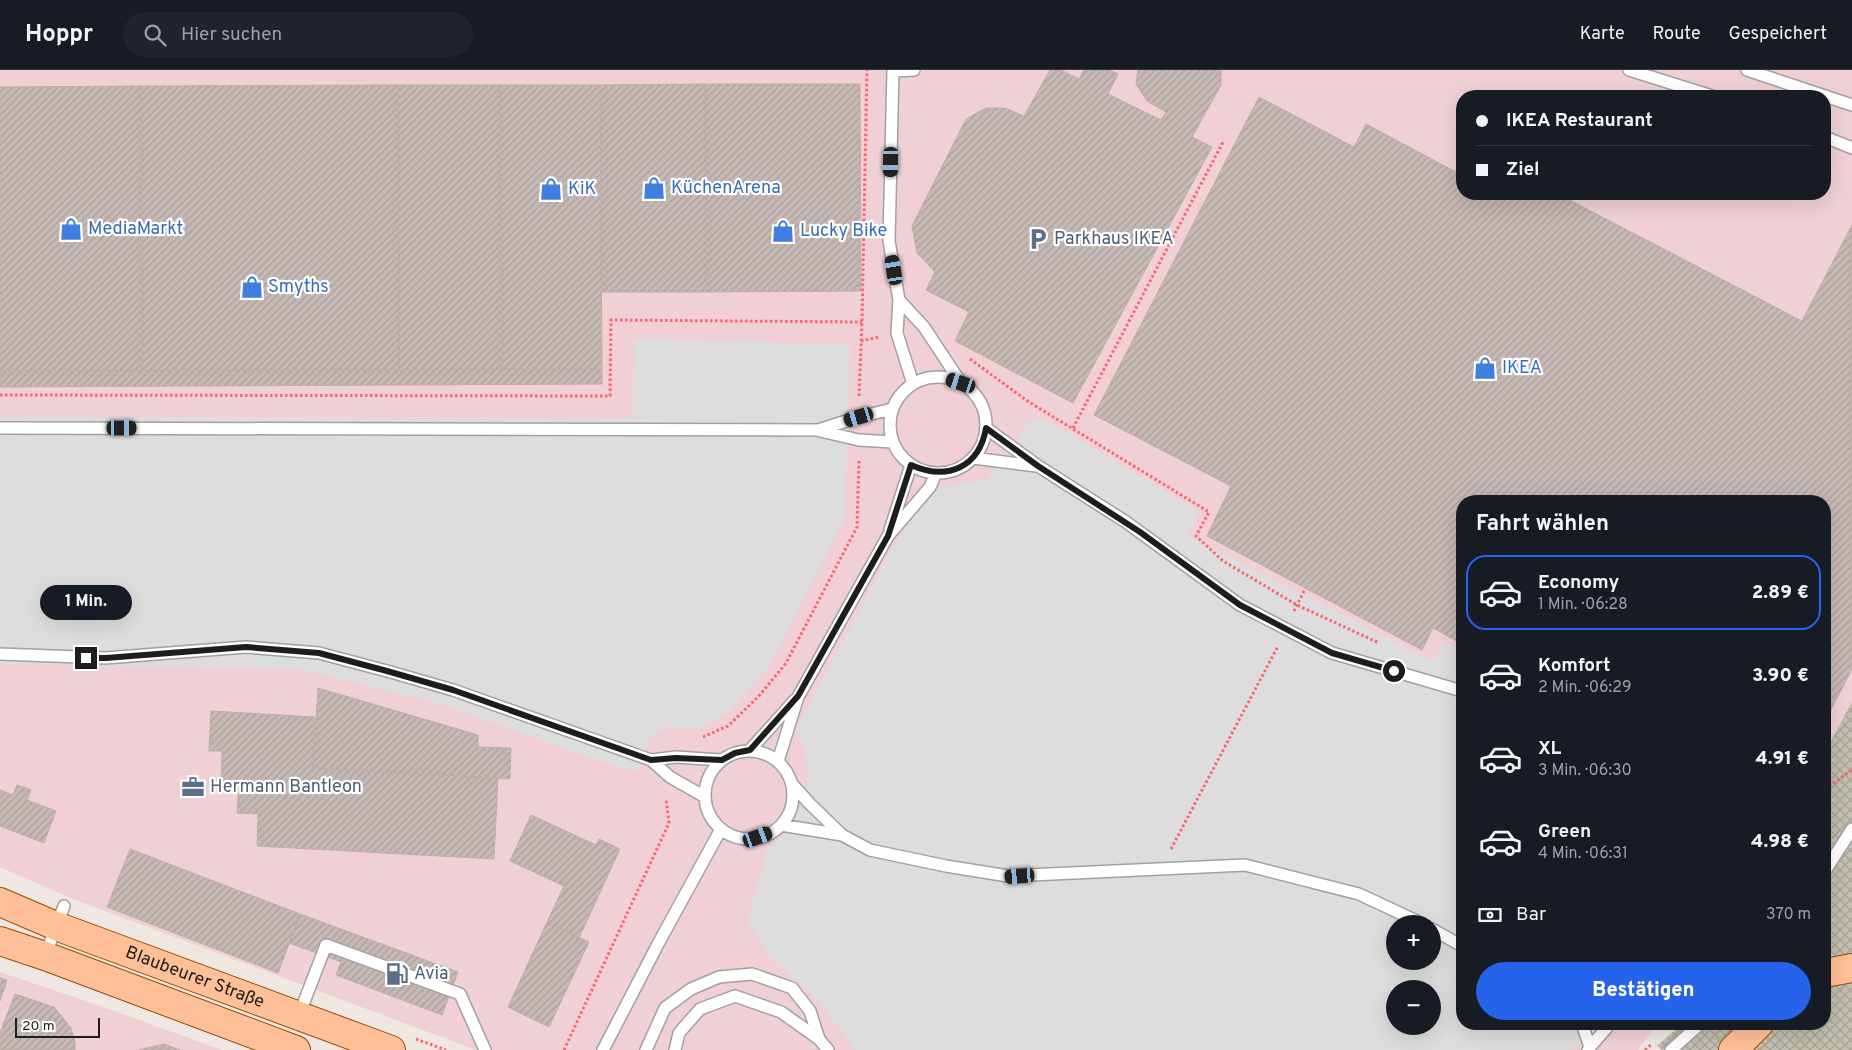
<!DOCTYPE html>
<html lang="de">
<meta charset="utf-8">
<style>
body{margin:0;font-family:Overpass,sans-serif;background:#20242c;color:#f1f3f6;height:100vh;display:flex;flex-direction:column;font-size:19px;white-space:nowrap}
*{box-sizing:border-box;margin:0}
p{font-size:16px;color:#9ea1a6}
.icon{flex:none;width:28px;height:28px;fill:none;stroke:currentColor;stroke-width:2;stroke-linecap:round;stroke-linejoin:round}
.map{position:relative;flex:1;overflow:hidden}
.sheet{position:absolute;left:1456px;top:425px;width:375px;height:535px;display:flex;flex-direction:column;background:#171b24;border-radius:20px;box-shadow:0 5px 20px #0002}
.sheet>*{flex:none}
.banner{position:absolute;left:1456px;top:20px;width:375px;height:110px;border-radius:20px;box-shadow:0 5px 20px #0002;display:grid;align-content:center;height:110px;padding:0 20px;background:#171b24}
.controls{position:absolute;left:1386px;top:845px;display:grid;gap:10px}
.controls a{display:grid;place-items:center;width:55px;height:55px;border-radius:50%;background:#171b24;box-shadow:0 5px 20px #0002;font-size:25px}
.scale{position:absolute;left:15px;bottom:12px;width:85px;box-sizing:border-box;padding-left:5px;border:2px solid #1d1d1d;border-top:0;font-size:14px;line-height:18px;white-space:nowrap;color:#1d1d1d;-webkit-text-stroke:4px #fff;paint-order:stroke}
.end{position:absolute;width:22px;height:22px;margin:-11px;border:6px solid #1d1d1d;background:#fff;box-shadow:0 0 0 2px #fff}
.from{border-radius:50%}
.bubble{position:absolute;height:35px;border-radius:18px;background:#171b24;box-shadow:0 5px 20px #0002;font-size:16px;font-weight:800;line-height:35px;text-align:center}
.car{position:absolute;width:15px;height:30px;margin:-15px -8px;border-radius:6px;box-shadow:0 0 4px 1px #0007;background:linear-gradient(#222 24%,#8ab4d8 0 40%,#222 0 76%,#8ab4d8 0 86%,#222 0)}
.banner b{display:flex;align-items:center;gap:18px;height:48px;font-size:19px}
.banner b+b{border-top:1px solid #363941}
.banner i{width:12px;height:12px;background:#f1f3f6}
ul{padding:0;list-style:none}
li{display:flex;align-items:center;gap:15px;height:75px;margin:0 10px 8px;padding:0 10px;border:2px solid transparent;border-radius:20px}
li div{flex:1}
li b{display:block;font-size:19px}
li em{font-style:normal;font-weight:800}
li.active{border-color:#2563eb}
li>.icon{width:45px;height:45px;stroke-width:1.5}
h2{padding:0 20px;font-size:22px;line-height:60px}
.pay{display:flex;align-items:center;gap:12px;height:55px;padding:0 20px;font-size:19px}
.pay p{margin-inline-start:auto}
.action{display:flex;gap:10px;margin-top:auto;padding:10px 20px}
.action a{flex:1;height:58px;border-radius:30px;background:#2563eb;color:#fff;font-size:20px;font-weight:800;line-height:58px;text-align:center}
header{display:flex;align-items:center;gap:30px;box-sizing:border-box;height:70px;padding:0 25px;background:#171b24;border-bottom:1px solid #363941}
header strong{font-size:24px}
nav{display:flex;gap:28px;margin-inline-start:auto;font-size:18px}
.search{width:350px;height:45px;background:#20242c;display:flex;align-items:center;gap:12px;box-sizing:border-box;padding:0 18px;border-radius:28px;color:#9ea1a6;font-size:19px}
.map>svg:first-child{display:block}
</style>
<header>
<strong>Hoppr</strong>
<div class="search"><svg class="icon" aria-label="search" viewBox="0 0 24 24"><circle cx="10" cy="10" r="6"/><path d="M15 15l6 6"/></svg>Hier suchen</div>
<nav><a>Karte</a><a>Route</a><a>Gespeichert</a></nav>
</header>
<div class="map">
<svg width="1852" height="980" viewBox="0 0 1852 980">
<defs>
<pattern id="construction-cross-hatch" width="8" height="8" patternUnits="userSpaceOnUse" patternTransform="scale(1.25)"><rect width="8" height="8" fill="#c3bfae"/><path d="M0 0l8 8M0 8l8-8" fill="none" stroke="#a7a495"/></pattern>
<pattern id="building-hatch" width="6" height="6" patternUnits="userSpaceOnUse" patternTransform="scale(1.25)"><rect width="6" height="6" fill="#c6b9b5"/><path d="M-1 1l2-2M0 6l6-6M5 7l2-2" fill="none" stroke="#aa9f9b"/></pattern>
</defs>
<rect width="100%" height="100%" fill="#efe8e2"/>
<path fill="#f0d0d5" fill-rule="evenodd" d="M0,0H1852V694L1825,739V431H1462V954H1658L1638,980H476L68,827L0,797ZM1462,26H1825V124H1462ZM1395,854H1432V891H1395ZM1395,919H1432V956H1395Z
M0,902L112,940L222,980H0Z"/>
<path fill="url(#construction-cross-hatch)" d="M1852,632V980H1662L1657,976L1682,954H1825V703L1827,678Z"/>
<path fill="#ddd" fill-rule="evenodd" d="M634,269L850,274L845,448L782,572L767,599L749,620L728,642L713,652L697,658L682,659L665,658L651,666L637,702L585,686L445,635L302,599L0,594V347L633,348Z
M1031,349H1044L1199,441L1188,466L1434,592L1444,571L1462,581V954H1629L1568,980H856L822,934L770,886L748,852L756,818L768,778L783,765L808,714L806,685L797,658L892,479L924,432L935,422L948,416L987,410ZM1395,854H1432V891H1395ZM1395,919H1432V956H1395Z"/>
<path fill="url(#building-hatch)" stroke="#c1aca4" d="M1050,0H1061L1079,9L1084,0H1110L1118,4L1108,24L1161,50L1166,42L1147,31L1136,14L1138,0H1221V15L1192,67L1212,77L1073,333L955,271L969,242L926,220L935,202L917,183L912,156L966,49L986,38H1005L1024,46Z
M705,14L707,222H602L600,15Z
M705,14H860L861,221L707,222Z
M398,15H500L502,299L399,300Z
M398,15L399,300L142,301L141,16Z
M500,15H600L602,299H502Z
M141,16L142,301H0V17Z
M1259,27L1354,77L1366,54L1456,102L1462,90V124H1558L1802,251L1852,155V599L1825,651V431H1462V574L1433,558L1422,580L1207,466L1231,416L1094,345Z
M602,299V314L0,317V301Z
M318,618L478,665V677L511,678L510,709L313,698Z
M211,641L315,647L313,698L498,708L494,789L257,776L258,744L237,743L239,712L221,711L222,681H209Z
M17,715L31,720L27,730L56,741L44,773L0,756V720L13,725Z
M531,745L596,775L599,769L620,779L579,868L547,852L564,816L510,791Z
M130,779L300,844L278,903L107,837Z
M300,844L458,902L442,945L336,905L341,892L289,873Z
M547,852L589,872L549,957L508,937Z
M0,908L7,910L0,931Z
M15,924L54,937L71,958L75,972V980H0V963Z
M164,974L180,980H139Z"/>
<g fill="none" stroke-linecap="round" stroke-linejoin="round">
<defs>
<path id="service" d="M893,0L889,171L899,230L897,263L913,314
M1629,0L1712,26
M1747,0L1852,35
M893,1L914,0
M1825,67L1852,78
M899,230L924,257L961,313
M890 355a48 48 0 1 1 96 0a48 48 0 1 1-96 0Z
M0,358L816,360L859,370L893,372
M986,358L1038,396L1126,452L1240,535L1332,583L1462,621
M818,360L859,347L892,339
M973,388L1036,396
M890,460L911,395
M0,584L105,588L246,577L319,583L387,601L453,620L651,690L670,707L705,727
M750,680L795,630
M705 725a44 44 0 1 1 88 0a44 44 0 1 1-88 0Z
M651,690L676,687L721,690
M778,691L798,627L888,466L930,417L936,403
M792,714L810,734L842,765L870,780L946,796L1008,806L1245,795L1359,824L1423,854
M781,755L842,765
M1825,801L1852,759
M1432,859L1462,876
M45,886L64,836
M299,945L326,875L460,924L485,980
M1582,954L1590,977L1588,980
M1590,977L1610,954
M603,980L658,874L721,759
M646,980L665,938L691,919L719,907L752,904L792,918L810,941L819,969
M675,980L679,963L700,939L735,926L781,942L819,969L828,980
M1671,980L1700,954"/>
<g id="primary">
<path id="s1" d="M0,832L56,856L391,980"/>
<path d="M0,871L45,886L296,980"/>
<path d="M1825,903L1852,898"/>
<path d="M1733,980L1759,954"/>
</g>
</defs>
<use href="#service" stroke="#a1a1a1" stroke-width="14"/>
<use href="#primary" stroke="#964900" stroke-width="30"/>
<path stroke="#fe646f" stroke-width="3" stroke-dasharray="2.5 2.5" stroke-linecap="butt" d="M861,271L879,267
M970,289L1029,332L1209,442L1196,466L1223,491L1297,535L1379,573
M0,325L610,326L611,250L862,252
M859,326L862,252L867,0
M1073,358L1223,72
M1294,541L1305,519
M703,667L728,656L759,626L786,593L857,457L859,390
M1825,719L1852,700
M1171,779L1278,576
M416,969L446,980
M564,980L669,753L666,729
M1645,980L1652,974"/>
<use href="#service" stroke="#fff" stroke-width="11"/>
<use href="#primary" stroke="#ffbf97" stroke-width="28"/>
</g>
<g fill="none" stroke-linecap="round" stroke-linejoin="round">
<path stroke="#1d1d1d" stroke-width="6" d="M86,588H106L246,577L319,583L387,601L453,620L651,690L676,688L722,690L735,683L750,680L798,626L888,466L911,395C947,411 979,398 986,358L1038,396L1140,462L1240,535L1332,583L1394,601"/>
</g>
<defs>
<symbol id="shop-bare" viewBox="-9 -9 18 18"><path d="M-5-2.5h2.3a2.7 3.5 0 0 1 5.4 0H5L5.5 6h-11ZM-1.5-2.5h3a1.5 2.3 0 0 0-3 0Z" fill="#3f7fe0" stroke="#fff" stroke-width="2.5" paint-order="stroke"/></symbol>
<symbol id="parking-bare" viewBox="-9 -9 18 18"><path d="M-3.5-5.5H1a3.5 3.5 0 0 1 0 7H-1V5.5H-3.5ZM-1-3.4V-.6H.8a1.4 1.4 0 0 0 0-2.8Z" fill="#5c6f8a" stroke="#fff" stroke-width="2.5" paint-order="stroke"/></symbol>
<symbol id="office-bare" viewBox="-9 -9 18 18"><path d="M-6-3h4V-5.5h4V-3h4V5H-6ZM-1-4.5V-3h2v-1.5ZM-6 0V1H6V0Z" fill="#5c6f8a" stroke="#fff" stroke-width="2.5" paint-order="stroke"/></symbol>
<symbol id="fuel-bare" viewBox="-9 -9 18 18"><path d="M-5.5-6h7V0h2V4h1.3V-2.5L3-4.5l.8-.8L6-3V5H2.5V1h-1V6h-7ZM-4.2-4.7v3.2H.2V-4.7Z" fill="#5c6f8a" stroke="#fff" stroke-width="2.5" paint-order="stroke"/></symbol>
</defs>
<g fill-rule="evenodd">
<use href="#shop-bare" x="638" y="102" width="32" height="32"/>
<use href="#shop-bare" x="535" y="103" width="32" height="32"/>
<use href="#shop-bare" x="55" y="143" width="32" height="32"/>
<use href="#shop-bare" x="767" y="145" width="32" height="32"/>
<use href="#parking-bare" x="1022" y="153" width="32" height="32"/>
<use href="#shop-bare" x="236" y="201" width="32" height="32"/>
<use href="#shop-bare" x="1469" y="282" width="32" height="32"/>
<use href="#office-bare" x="177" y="701" width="32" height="32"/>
<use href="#fuel-bare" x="381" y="888" width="32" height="32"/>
</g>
<g text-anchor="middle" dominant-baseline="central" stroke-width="4.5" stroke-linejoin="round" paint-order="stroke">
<g font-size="18" fill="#366cbe" stroke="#fff" text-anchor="start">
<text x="671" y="118">KüchenArena</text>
<text x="568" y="119">KiK</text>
<text x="88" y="159">MediaMarkt</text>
<text x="800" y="161">Lucky Bike</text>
<text x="268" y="217">Smyths</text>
<text x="1502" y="298">IKEA</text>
</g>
<g font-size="18" fill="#4e5e75" stroke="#fff" text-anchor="start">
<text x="1054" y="169">Parkhaus IKEA</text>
<text x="210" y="717">Hermann Bantleon</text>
<text x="414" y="904">Avia</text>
</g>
<g font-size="18" fill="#1d1d1d" stroke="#fff">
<text stroke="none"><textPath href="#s1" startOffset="209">Blaubeurer Straße</textPath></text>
</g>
</g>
</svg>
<div class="controls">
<a>+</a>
<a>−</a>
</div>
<div class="scale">20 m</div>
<i class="end from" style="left:1394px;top:601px"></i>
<i class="end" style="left:86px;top:588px"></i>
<div class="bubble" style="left:40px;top:515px;width:92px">1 Min.</div>
<i class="car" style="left:891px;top:92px;rotate:181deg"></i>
<i class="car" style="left:894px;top:200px;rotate:351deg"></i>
<i class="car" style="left:961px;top:313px;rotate:288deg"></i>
<i class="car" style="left:859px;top:347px;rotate:253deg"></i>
<i class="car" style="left:122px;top:358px;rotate:90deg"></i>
<i class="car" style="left:758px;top:767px;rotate:70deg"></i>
<i class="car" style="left:1020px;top:806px;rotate:266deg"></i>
<div class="banner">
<b><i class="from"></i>IKEA Restaurant</b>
<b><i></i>Ziel</b>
</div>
<section class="sheet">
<h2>Fahrt wählen</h2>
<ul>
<li class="active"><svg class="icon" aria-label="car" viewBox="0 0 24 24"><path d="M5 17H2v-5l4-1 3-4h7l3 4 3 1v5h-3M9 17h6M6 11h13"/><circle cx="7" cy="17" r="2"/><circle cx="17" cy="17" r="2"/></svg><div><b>Economy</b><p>1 Min. · 06:28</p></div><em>2.89 €</em></li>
<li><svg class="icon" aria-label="car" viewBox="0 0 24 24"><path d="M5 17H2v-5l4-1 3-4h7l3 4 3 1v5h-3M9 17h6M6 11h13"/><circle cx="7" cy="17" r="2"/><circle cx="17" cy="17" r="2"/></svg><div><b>Komfort</b><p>2 Min. · 06:29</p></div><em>3.90 €</em></li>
<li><svg class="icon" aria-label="car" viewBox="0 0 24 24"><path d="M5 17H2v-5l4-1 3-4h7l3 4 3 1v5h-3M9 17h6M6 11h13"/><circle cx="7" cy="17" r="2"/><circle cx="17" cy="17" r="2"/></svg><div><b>XL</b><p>3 Min. · 06:30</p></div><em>4.91 €</em></li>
<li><svg class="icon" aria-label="car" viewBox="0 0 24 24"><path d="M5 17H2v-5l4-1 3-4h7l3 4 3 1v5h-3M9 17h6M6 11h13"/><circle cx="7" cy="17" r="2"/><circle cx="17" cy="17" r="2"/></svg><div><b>Green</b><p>4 Min. · 06:31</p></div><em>4.98 €</em></li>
</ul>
<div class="pay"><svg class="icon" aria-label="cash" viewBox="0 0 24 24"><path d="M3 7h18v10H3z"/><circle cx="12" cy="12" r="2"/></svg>Bar<p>370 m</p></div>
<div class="action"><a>Bestätigen</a></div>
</section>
</div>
